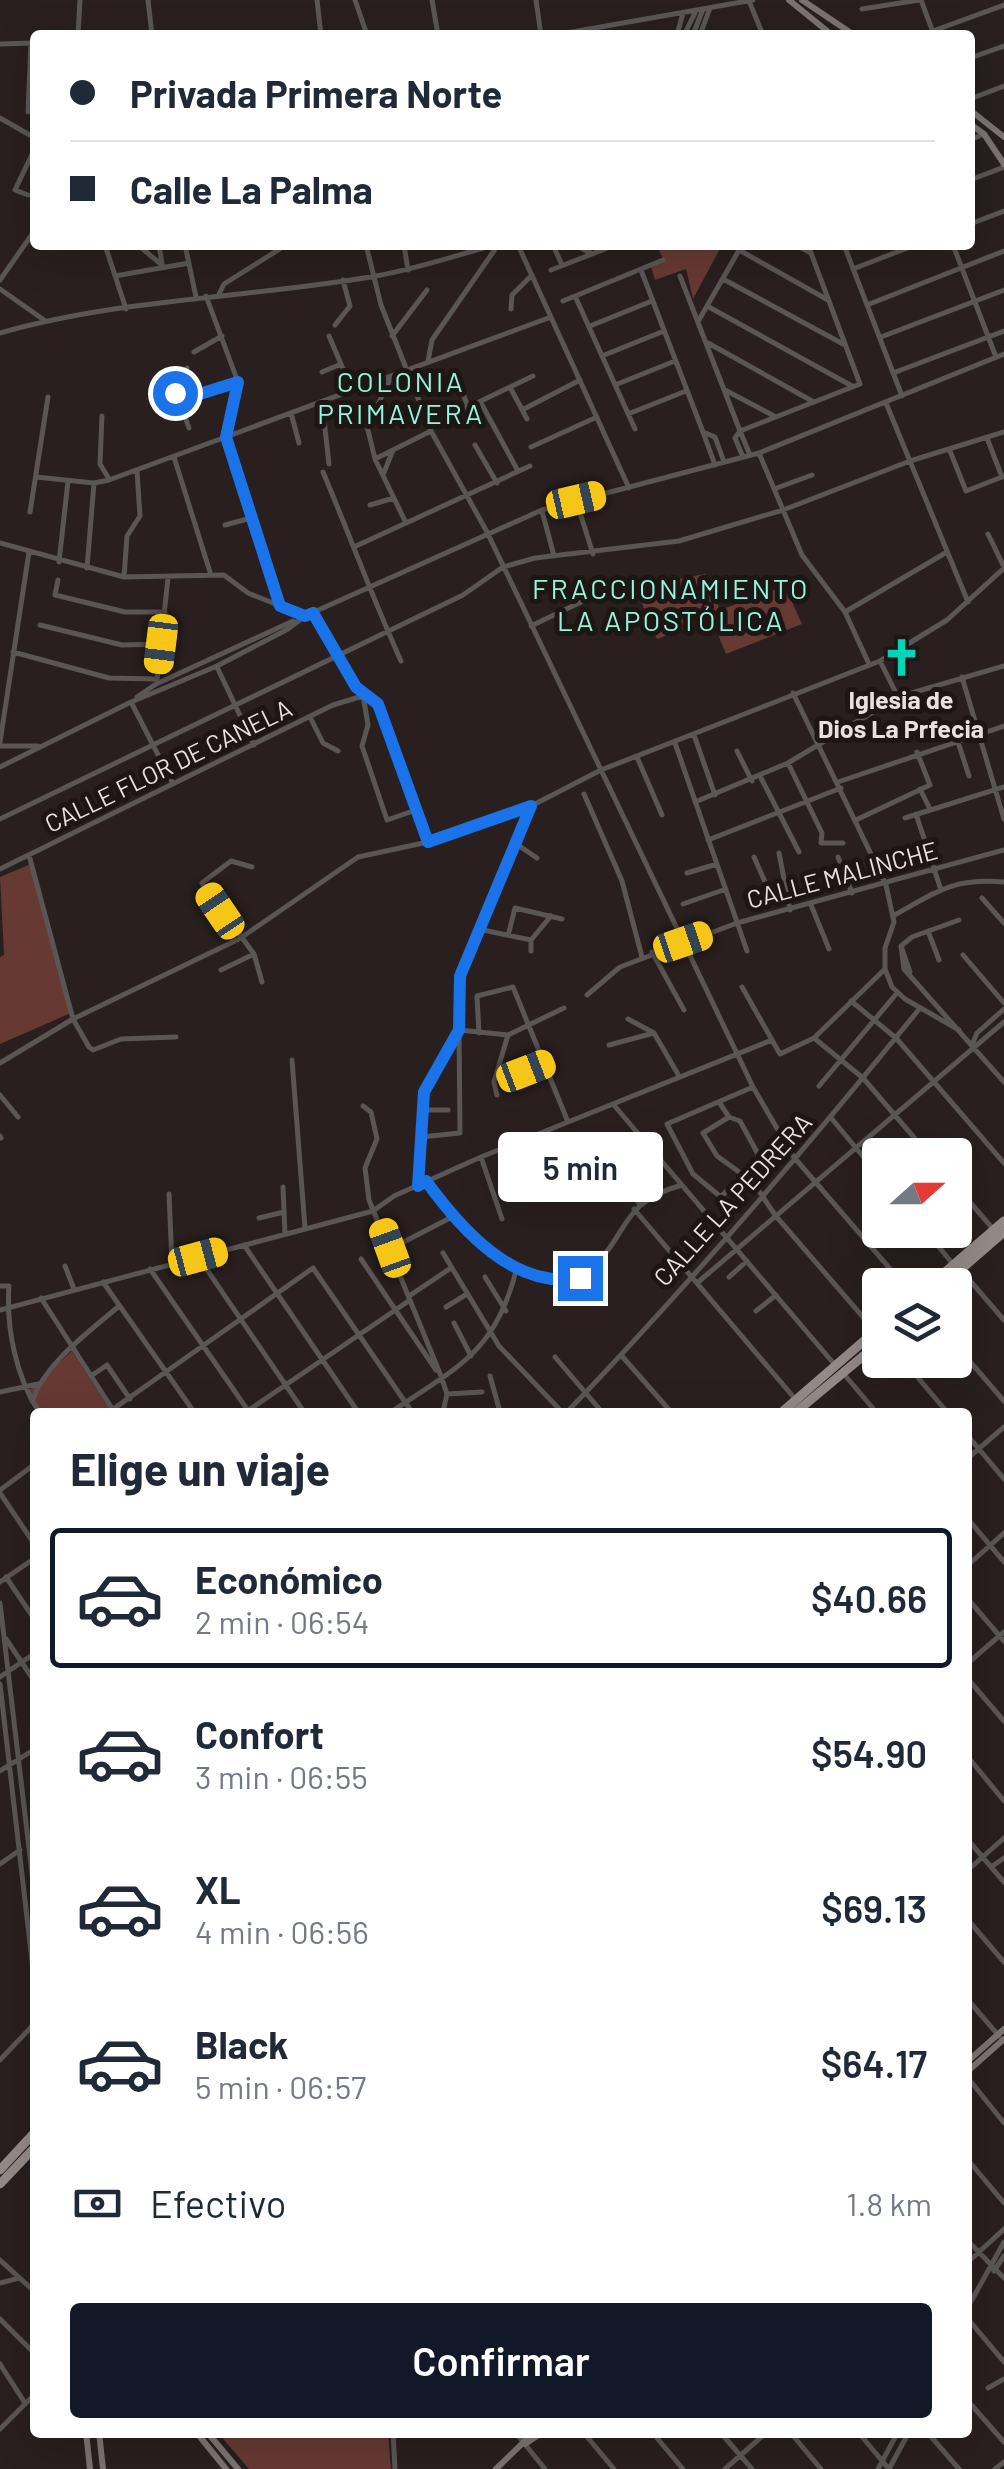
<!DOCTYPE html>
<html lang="es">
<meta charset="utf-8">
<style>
body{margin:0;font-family:Barlow,sans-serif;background:#f2f2f3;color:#1f2937;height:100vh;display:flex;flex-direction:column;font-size:38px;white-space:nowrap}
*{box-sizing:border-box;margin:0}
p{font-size:32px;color:#747a83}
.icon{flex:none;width:55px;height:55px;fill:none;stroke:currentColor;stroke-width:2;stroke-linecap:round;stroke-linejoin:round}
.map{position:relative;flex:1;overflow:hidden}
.side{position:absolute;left:30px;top:1408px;width:942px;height:1030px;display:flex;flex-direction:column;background:#fff;border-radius:10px;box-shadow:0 10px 40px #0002}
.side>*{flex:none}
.banner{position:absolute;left:30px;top:30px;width:945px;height:220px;border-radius:10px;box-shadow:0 10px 40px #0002;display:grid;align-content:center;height:220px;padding:0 40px;background:#fff}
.needle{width:65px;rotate:69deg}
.buttons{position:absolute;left:862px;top:1138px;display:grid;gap:20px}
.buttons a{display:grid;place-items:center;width:110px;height:110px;border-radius:10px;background:#fff;box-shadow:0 10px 40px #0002;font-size:50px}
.end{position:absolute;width:45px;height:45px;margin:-22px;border:12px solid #1a73e8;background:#fff;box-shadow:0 0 0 5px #fff}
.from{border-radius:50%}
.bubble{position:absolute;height:70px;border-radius:10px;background:#fff;box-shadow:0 10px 40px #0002;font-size:32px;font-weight:600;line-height:70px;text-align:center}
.car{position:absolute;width:30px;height:60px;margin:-30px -15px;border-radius:12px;box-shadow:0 0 8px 2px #0007;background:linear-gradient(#f5c518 24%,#345 0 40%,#f5c518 0 76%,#345 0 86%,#f5c518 0)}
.banner b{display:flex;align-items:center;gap:35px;height:95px;font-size:38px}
.banner b+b{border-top:2px solid #e0e1e3}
.banner i{width:25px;height:25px;background:#1f2937}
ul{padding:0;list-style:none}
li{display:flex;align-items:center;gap:30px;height:140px;margin:0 20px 15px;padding:0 20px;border:5px solid transparent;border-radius:10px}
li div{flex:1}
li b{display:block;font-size:38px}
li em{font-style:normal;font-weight:600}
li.current{border-color:#111827}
li>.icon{width:90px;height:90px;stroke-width:1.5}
h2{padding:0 40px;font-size:45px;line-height:120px}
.pay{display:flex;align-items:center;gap:25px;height:110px;padding:0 40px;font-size:38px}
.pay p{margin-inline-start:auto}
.button{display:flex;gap:20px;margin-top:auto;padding:20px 40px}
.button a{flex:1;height:115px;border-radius:10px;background:#111827;color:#fff;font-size:40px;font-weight:600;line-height:115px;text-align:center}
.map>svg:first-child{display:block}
</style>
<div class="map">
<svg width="1004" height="2469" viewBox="0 0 1004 2469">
<rect width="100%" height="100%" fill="#281f1e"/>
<path fill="#663933" d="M657,245H722L693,299L686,269L655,280L651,267L664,262Z
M705,574L720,610L785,586L802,624L726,654L711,618L657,639L635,587Z
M33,863L71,1013L0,1044V957L4,955L0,877Z
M72,1351L110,1410L106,1412H42L27,1392Z
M218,2433H388L391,2469H249Z"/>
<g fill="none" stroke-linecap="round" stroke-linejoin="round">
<path stroke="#5a5655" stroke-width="5" d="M148,0L152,35
M317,0L321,35
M355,0L367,35
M432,0L438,35
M536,0L541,35
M921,0L934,35
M749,1L763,35
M862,9L919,0
M78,35L80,0
M555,35L753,0
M677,35L683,13
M684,35L696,11
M693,35L703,9
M700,35L710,8
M922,35L1004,5
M0,44L35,43
M970,58L1004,46
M970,99L1004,86
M28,112L31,43
M0,118L35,138
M970,140L984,134
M970,180L1004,167
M28,195L15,190L35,148
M970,224L1004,211
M105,245L126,309
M138,245L163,266
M159,245L162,264
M185,245L196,297
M366,245L381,305L431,431L487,532L753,1087L793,1156L904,1285
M404,245L408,270
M518,245L629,488
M553,245L562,265
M576,245L592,254
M796,245L811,253
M844,245L902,396
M953,245L996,357
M739,250L828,300
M853,269L915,245
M551,270L615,245
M641,270L703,432
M115,276L189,263
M680,276L740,431L860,384L808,245
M723,279L843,344
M0,280L35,230
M0,289L44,320
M219,294L224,284L286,245
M206,296L238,382L226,437L280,606
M575,296L635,429
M563,301L663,260
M867,305L1004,251
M707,306L852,386
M511,309L512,295L532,275
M699,320L742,245
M335,325L350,306L343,280
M590,326L652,301
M0,333C122,298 251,298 376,276C416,269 455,256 494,245
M329,336L352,390
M392,336L427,290
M881,337L1004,290
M708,343L812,401
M194,352L222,336
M602,356L664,331
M428,361L432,340L498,245
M322,372L341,364
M893,373L1004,331
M392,376L367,426L375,459L406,523
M456,376L469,409
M615,385L675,361
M511,389L527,419
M725,390L776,417
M179,400L189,428
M174,402L187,368
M322,402L329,464
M168,403L238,382
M481,403L518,471
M886,403L968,602
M522,410L580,380
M291,413L299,443
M628,414L686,391
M102,416L100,464L109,479
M429,426L533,376
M475,445L497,483
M531,447L597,417
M950,451L966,491L1002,477L987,438
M759,453L802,555L845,612L869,664
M174,457L210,572
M743,457L735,438L740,431L750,455
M375,459L431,431
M715,465L703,432L715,437L724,462
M323,472C350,536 373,599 401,661
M383,475L393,450
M36,477L94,483L109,480L551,317
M774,489L812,475
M576,500L593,554
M370,505L394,498
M542,511L554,556
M30,512L48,397
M225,525L255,517
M988,534L1004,567
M0,543L124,577L224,575L248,593L305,616
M356,546L530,466
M59,562L68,481
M87,568L94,483
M124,577L127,536L140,516L137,471
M58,580L55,595L125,612H165
M845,612L947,552
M313,613L356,687L378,704L428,842
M40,625L122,645L161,644
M531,626L581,602
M13,652L109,678L157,679
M880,661L898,697
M217,667L254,745
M962,677L1004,819
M157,680L168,578
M793,693L886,885L894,922L885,948V969L892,987L905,999L959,1030
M363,695L368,725L362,746L387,820L416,810
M137,697L156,684L293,621
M131,702L173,784
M310,717L323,743L338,751
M694,735L715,795
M957,739L969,776
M0,742L29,552
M675,743L747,951
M0,746H38
M737,751L752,781
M637,757L662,815
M788,763L822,833L821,843H843
M0,767L129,703L217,666L288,629L305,616L542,510L759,453L1004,354
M760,776L799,852
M838,782L1004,726
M920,789L930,809
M584,794L622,881L642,957
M695,802L788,763L898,697L1004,666
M916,814L940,887
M905,818L1004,787
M0,819L463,595L503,567L535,558L679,541L783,510L910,461L1004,432
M856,820L930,785L917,752
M708,840L841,788
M515,843L537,858
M779,853L790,910
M29,855L73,1019L89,1047L93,1050L121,1039L176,1037
M754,857L769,891L785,894
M838,857L852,893
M252,867L231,861L202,883L254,954L262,982
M0,869L333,705L366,695
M687,873L717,864
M982,898L1004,923
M683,904L726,889
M811,905L829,949
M893,916C938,891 952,878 1004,882
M478,929L531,940
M928,931L939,960
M509,932L515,908L562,919
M901,946L904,969L1004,1082
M901,946L912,937L959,920
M901,946L910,972
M531,951V940L551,916
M652,952L684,1010
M963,955L1004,1003
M221,970L254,954
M742,987L780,1054L814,1038L885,969
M587,995L620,967L737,923L1004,850
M851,1001L896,1038L1004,1163
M628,1019L654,1033L679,1076
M479,1033L477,996L513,987L568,1122
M814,1038L863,1078L929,1155
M609,1045L654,1033
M972,1045L977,1033L1004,1009
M292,1060L305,1228
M0,1063L73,1019L239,939L358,857L428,842L531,806L601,770L880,661L947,620L1004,568
M499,1074L508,1078L545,1063
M819,1086L897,993
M0,1095L18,1117
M497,1095L494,1082L508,1035
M719,1102L729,1117L740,1121L759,1156L721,1197L693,1174L667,1124L753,1087
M613,1104L835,1365
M363,1106L371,1112L377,1139L365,1168L369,1200L441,1376L447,1394L443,1412
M423,1110H448
M729,1117L703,1133L717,1156L753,1182L775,1215L875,1331
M832,1119L880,1177
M0,1136L1,1138
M421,1137L460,1133L459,1030L508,1035L564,1008
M616,1149L641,1137
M481,1157L502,1219
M593,1167L629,1156L647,1144
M426,1181C451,1216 540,1314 588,1272C630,1235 618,1203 682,1185
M418,1184L424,1092L459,1030V976L531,806
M955,1185L994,1230
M283,1187L285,1234
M630,1192L639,1203
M169,1194L172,1264
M634,1209L796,1400
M259,1218L284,1212
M925,1230L952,1263
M244,1245L358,1412
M390,1249L452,1217
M443,1253L499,1346L562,1412
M199,1258L304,1412
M361,1259L436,1370
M65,1266L74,1289
M150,1269L249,1412
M961,1270L1004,1320
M485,1277L506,1311
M729,1277L747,1261
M103,1282L194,1412
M697,1283L1004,1022
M0,1286H9C6,1328 16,1377 39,1412
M409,1296L451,1268
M41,1298L113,1410
M446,1307L467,1294
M0,1310L373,1211L394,1196L481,1157L772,1040
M756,1311L776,1295
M454,1323L471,1356
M955,1344L1004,1401
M621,1355L671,1412
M555,1357L602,1412
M903,1360L947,1412
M843,1373L876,1412
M91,1376L107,1365L130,1399
M490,1376L500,1412
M0,1392L38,1384
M447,1394L482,1392
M32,1401C46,1362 88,1333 119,1306
M109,1412L313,1268L412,1412
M246,1412L410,1300
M391,1412C458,1367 497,1351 517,1267
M567,1412C691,1283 808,1146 920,1008
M968,1436L1004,1479
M968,1458L1004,1427
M0,1490L35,1464
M0,1493L35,1545
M968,1519L1004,1562
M968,1565L1004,1533
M6,1577L35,1620
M0,1582L35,1558
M968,1599L1004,1641
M0,1603L35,1899
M6,1639L35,1682
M968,1663L1004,1632
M0,1677L35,1653
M968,1679L1004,1721
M0,1684L35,1987
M968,1757L1004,1801
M0,1771L35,1749
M968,1840L1004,1882
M0,1864L20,1850
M991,1867L1004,1858
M968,1870L1004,1838
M968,1920L1004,1962
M968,2000L999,2036
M0,2060L35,2023
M968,2078L1004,2123
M968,2160L1004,2203
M968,2241L1004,2278
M0,2260L35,2292
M968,2262L1004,2229
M994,2271L1004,2256
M0,2283L19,2278
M968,2307L1004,2242
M0,2319L35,2354
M968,2319L1004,2362
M0,2364L25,2403
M988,2388L1004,2379
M968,2401L1004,2442
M0,2429L35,2394
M393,2432L395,2469
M515,2432L545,2469
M583,2432L614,2469
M652,2432L683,2469
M720,2432L752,2469
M790,2432L821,2469
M858,2432L889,2469
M927,2432L959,2469
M725,2469L767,2432
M878,2469L898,2432
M889,2469L909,2432
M995,2469L1004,2462"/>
<path stroke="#7b7372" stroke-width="6" d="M789,0L832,35
M802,0L854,35
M970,110L1004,137
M970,124L984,134L1004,164
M968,2061L1004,2029
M968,2071L1004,2039
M86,2432L90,2469
M99,2432L103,2469
M196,2432L226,2469
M207,2432L238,2469
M525,2444L543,2432
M496,2469L534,2432"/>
<path stroke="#948a88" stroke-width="9" d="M930,1285L1004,1221
M943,1285L1004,1232
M782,1412L880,1327
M796,1412L880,1342
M0,2170L35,2132
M0,2184L35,2147"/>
</g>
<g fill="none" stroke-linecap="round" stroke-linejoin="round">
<path stroke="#1a73e8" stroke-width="12" d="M175,393L174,402L238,382L226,437L280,606L305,616L313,613L356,687L378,704L428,842L531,806L460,976L459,1030L424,1092L418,1186L426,1181C461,1229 514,1290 580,1278"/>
</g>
<defs>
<symbol id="church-bare" viewBox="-9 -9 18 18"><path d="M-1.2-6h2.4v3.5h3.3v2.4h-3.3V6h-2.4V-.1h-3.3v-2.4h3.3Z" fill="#00d5b7" stroke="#1e1614" stroke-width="2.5" paint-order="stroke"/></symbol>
</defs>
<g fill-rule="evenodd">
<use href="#church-bare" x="874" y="630" width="55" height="55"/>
</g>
<g text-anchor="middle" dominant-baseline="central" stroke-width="10" stroke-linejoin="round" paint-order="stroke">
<g font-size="25" font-weight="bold" fill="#e8e1e0" stroke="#1e1614">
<text x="901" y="699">Iglesia de<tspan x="901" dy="29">Dios La Prfecia</tspan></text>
</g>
<g font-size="25" fill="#e8e1e0" stroke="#1e1614">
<text transform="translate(168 765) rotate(-26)">CALLE FLOR DE CANELA</text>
<text transform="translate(842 874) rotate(-15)">CALLE MALINCHE</text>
<text transform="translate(732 1199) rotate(-48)">CALLE LA PEDRERA</text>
</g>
<g font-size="28" letter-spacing="2.5" fill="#92f6df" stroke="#1e1614">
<text x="401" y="381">COLONIA<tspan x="401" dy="32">PRIMAVERA</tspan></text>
<text x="671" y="588">FRACCIONAMIENTO<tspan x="671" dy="32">LA APOSTÓLICA</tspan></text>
</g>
</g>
</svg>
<div class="buttons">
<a><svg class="needle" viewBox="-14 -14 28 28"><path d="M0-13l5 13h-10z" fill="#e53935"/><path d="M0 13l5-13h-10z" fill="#747a83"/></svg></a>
<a><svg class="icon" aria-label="layers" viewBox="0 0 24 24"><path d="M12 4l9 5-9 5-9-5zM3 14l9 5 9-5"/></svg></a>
</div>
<i class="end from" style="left:175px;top:393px"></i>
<i class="end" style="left:580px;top:1278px"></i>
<div class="bubble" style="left:498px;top:1132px;width:165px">5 min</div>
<i class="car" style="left:576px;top:500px;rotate:77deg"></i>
<i class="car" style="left:161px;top:644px;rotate:187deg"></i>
<i class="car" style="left:220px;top:911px;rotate:326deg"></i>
<i class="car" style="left:683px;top:942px;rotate:71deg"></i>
<i class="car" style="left:526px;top:1071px;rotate:69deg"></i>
<i class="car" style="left:390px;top:1248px;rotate:340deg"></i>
<i class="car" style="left:198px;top:1257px;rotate:75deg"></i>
<div class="banner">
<b><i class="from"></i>Privada Primera Norte</b>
<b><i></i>Calle La Palma</b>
</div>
<section class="side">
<h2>Elige un viaje</h2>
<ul>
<li class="current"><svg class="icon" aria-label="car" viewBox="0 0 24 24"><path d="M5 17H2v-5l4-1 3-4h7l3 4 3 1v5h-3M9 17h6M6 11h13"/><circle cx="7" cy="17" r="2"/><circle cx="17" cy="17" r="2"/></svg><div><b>Económico</b><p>2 min · 06:54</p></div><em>$40.66</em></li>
<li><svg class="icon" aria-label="car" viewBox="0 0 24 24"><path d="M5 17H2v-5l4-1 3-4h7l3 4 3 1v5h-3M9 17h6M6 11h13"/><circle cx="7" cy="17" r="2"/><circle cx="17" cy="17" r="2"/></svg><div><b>Confort</b><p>3 min · 06:55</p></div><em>$54.90</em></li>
<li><svg class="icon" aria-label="car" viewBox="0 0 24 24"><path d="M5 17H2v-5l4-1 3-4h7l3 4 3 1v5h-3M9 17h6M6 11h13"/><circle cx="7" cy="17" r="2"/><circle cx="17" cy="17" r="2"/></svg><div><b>XL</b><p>4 min · 06:56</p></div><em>$69.13</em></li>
<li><svg class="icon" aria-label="car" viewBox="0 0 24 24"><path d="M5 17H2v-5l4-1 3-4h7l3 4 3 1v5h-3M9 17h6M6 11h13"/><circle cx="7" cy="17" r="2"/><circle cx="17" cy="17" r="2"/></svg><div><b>Black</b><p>5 min · 06:57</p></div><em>$64.17</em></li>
</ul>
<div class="pay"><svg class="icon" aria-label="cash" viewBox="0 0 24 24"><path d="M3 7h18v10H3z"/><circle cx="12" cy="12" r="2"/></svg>Efectivo<p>1.8 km</p></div>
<div class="button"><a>Confirmar</a></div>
</section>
</div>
